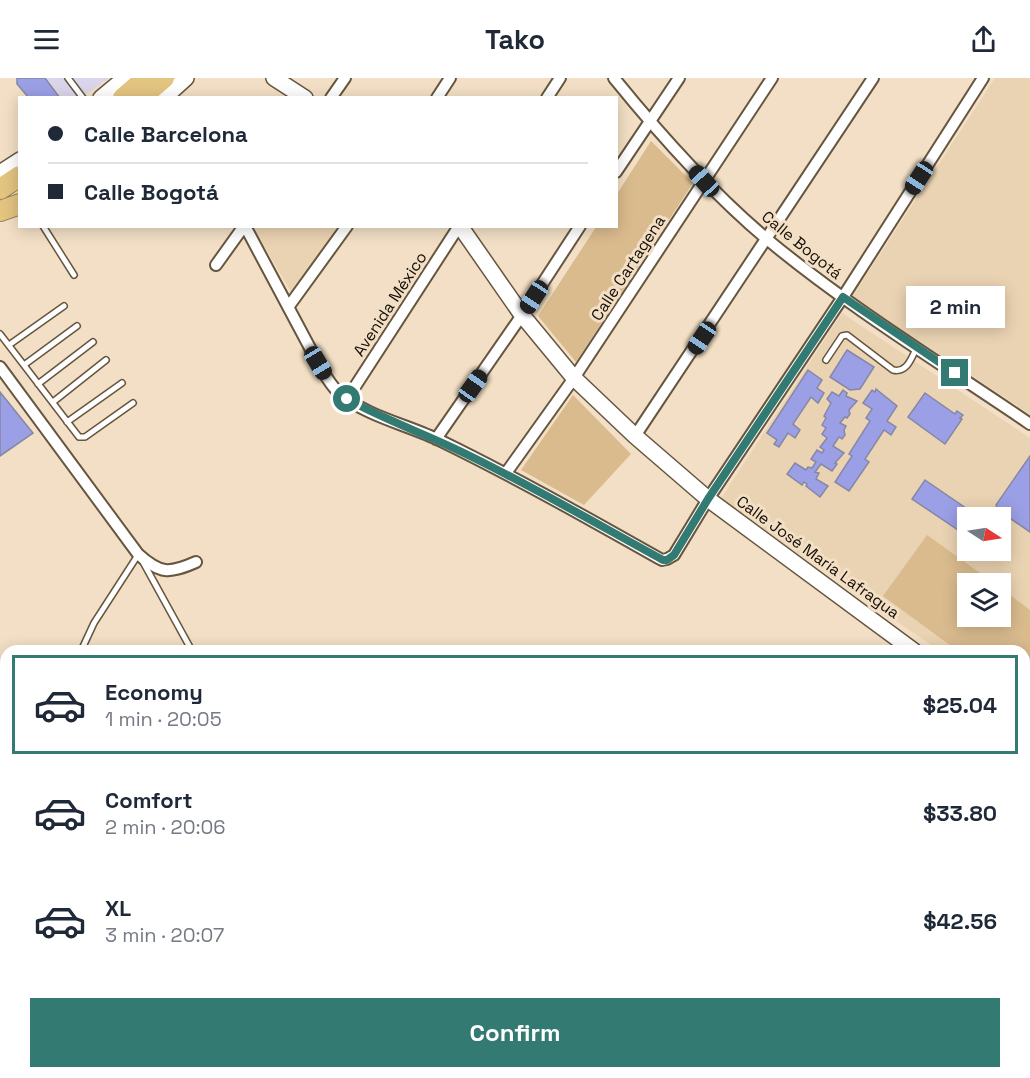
<!DOCTYPE html>
<meta charset="utf-8">
<style>
body{margin:0;font-family:"Space Grotesk",sans-serif;background:#f6f6f7;color:#1f2937;height:100vh;display:flex;flex-direction:column;font-size:22px;white-space:nowrap}
*{box-sizing:border-box;margin:0}
p{font-size:20px;color:#747a83}
.icon{flex:none;width:33px;height:33px;fill:none;stroke:currentColor;stroke-width:2;stroke-linecap:round;stroke-linejoin:round}
.map{position:relative;flex:1;overflow:hidden}
.drawer{position:absolute;left:0px;top:567px;width:1030px;height:434px;display:flex;flex-direction:column;background:#fff;border-radius:18px 18px 0 0;box-shadow:0 3px 15px #0003}
.drawer>*{flex:none}
.banner{position:absolute;left:18px;top:18px;width:600px;height:132px;border-radius:0px;box-shadow:0 3px 15px #0003;display:grid;align-content:center;height:132px;padding:0 30px;background:#fff}
.needle{width:39px;rotate:102deg}
.tools{position:absolute;left:957px;top:429px;display:grid;gap:12px}
.tools a{display:grid;place-items:center;width:54px;height:54px;border-radius:0px;background:#fff;box-shadow:0 3px 15px #0003;font-size:30px}
.end{position:absolute;width:27px;height:27px;margin:-14px;border:8px solid #337a73;background:#fff;box-shadow:0 0 0 3px #fff}
.from{border-radius:50%}
.bubble{position:absolute;height:42px;border-radius:0px;background:#fff;box-shadow:0 3px 15px #0003;font-size:20px;font-weight:600;line-height:42px;text-align:center}
.car{position:absolute;width:18px;height:36px;margin:-18px -9px;border-radius:8px;box-shadow:0 0 4px 2px #0007;background:linear-gradient(#222 24%,#8ab4d8 0 40%,#222 0 76%,#8ab4d8 0 86%,#222 0)}
.banner b{display:flex;align-items:center;gap:21px;height:57px;font-size:22px}
.banner b+b{border-top:2px solid #e0e1e3}
.banner i{width:15px;height:15px;background:#1f2937}
ul{padding:10px 0 0;list-style:none}
li{display:flex;align-items:center;gap:18px;height:99px;margin:0 12px 9px;padding:0 18px;border:3px solid transparent;border-radius:0px}
li div{flex:1}
li b{display:block;font-size:22px}
li em{font-style:normal;font-weight:600}
li.current{border-color:#337a73}
li>.icon{width:54px;height:54px;stroke-width:1.5}
.button{display:flex;gap:12px;margin-top:auto;padding:12px 30px}
.button a{flex:1;height:69px;border-radius:0px;background:#337a73;color:#fff;font-size:24px;font-weight:600;line-height:69px;text-align:center}
header{display:flex;justify-content:space-between;align-items:center;height:78px;padding:0 30px;background:#fff;font-size:27px;font-weight:600}
.map>svg:first-child{display:block}
</style>
<header><svg class="icon" aria-label="menu" viewBox="0 0 24 24"><path d="M4 6h16M4 12h16M4 18h16"/></svg>Tako<svg class="icon" aria-label="share" viewBox="0 0 24 24"><path d="M12 15V3M7 8l5-5 5 5M5 13v7h14v-7"/></svg></header>
<div class="map">
<svg width="1030" height="1000" viewBox="0 0 1030 1000">
<rect width="100%" height="100%" fill="#f2dfc5"/>
<path fill="#dad5ea" d="M46,0H109L80,20L61,19Z
M761,994H1000L1001,1000H759Z"/>
<path fill="#ebd1d5" d="M0,817L6,820V994L376,995L373,1000H0Z"/>
<path fill="#ead3b2" fill-rule="evenodd" d="M995,0H1030V336L852,219Z
M256,148L340,149L293,217L254,151Z
M842,235L1030,360V635L1025,631L1024,573H940L720,422ZM968,440H1000V472H968ZM968,506H1000V538H968Z"/>
<path fill="#dabb8e" d="M651,63L693,105L576,284L538,238L596,149L616,148L617,116Z
M573,317L631,376L584,427L521,392Z
M927,457L994,505L968,506V538H1000L1001,510L1030,532V578L1025,585L1024,573H958L883,518Z"/>
<path fill="#9b9fe5" stroke="#8587a3" stroke-width="1.5" d="M17,0H45L60,20H29L17,6Z
M847,272L874,289L860,311L850,312L830,299Z
M808,292L822,302L817,310L824,315L818,325L811,319L793,346L800,352L795,360L788,355L779,369L774,366L777,362L767,355Z
M876,311L897,328L887,343L896,349L891,357L884,352L865,381L869,384L849,413L835,404L852,378L849,376L870,343L866,340L872,331L863,325L872,312L875,314Z
M843,312L847,315L846,318L857,323L849,332L850,336L847,340L845,339L840,345L846,348L844,352L845,357L842,361L839,359L833,368L844,375L835,385L837,386L832,393L821,386L815,394L819,395L816,401L828,408L820,419L806,408L807,406L804,404L802,407L787,396L795,385L806,392L808,389L812,390L816,384L811,381L817,372L822,375L824,372L820,369L827,360L822,356L826,350L822,347L826,340L824,338L831,325L827,321L832,314L839,318Z
M0,314L33,355L0,378Z
M925,315L955,336L957,333L963,337L960,340L962,341L945,366L908,339Z
M1030,378V454L998,432L996,427Z
M925,402L976,437L974,440H968V451L964,456L912,421Z
M1030,823V882L1024,869V825Z
M765,994H806L805,1000H764Z"/>
<g fill="none" stroke-linecap="round" stroke-linejoin="round">
<defs>
<path id="lane" d="M68,0L83,20
M43,148L74,197
M0,256L79,359H85L133,325
M9,267L64,228
M826,282L842,258L847,257L893,292C907,295 911,281 916,271
M24,287L77,248
M38,306L93,264
M53,324L106,282
M67,344L122,305
M143,484L192,573
M81,573L94,545L138,477
M1024,735L1030,738
M0,902L6,889
M0,960L6,961
M988,994L989,1000
M138,1000L142,994
M309,1000L312,994
M357,1000L361,994
M820,1000L821,994
M922,1000L923,994
M947,1000L948,994"/>
<path id="street" d="M614,0C661,58 711,114 768,162C850,230 942,286 1030,346
M331,20L345,0
M437,20L450,0
M547,20L560,0
M616,94L679,0
M245,148L318,285C324,295 330,307 339,315C367,339 409,347 441,363C517,400 589,441 662,482L667,481L674,477L708,421L843,219L983,0
M216,187L244,148
M289,228L347,148
M0,289L138,476C160,496 169,496 196,484
M347,321L459,148
M635,358L873,0
M436,361L522,237L580,148
M506,395L574,300L772,0
M400,1000L404,994"/>
<path id="secondary" d="M274,0L305,20
M101,20L125,0
M164,20L186,0
M0,95L20,82
M460,148L522,237L574,300L635,358L708,421L914,573
M1024,977L1030,1000
M1010,994L1012,1000"/>
<path id="highway" d="M123,20L146,0
M141,20L164,0
M0,111L20,98
M0,133L20,126
M0,756L6,759
M0,772L6,775
M0,797L6,800
M413,994L424,1000
M446,994L458,1000
M479,994L491,1000"/>
</defs>
<use href="#lane" stroke="#66563f" stroke-width="8"/>
<use href="#street" stroke="#66563f" stroke-width="14"/>
<use href="#secondary" stroke="#66563f" stroke-width="18"/>
<use href="#highway" stroke="#9b8556" stroke-width="22"/>
<use href="#lane" stroke="#fff" stroke-width="5"/>
<use href="#street" stroke="#fff" stroke-width="10"/>
<use href="#secondary" stroke="#fff" stroke-width="15"/>
<use href="#highway" stroke="#e3c481" stroke-width="20"/>
</g>
<g fill="none" stroke-linecap="round" stroke-linejoin="round">
<path stroke="#337a73" stroke-width="8" d="M347,321C387,343 431,358 472,379C537,411 599,447 663,482H667L674,477L708,421L843,219L955,295"/>
</g>
<g text-anchor="middle" dominant-baseline="central" stroke-width="6" stroke-linejoin="round" paint-order="stroke">
<g font-size="16" fill="#160f06" stroke="#f2dfc5">
<text transform="translate(802 167) rotate(39)">Calle Bogotá</text>
<text transform="translate(628 190) rotate(-57)">Calle Cartagena</text>
<text transform="translate(390 226) rotate(-57)">Avenida México</text>
<text transform="translate(818 479) rotate(36)">Calle José María Lafragua</text>
</g>
</g>
</svg>
<div class="tools">
<a><svg class="needle" viewBox="-14 -14 28 28"><path d="M0-13l5 13h-10z" fill="#e53935"/><path d="M0 13l5-13h-10z" fill="#747a83"/></svg></a>
<a><svg class="icon" aria-label="layers" viewBox="0 0 24 24"><path d="M12 4l9 5-9 5-9-5zM3 14l9 5 9-5"/></svg></a>
</div>
<i class="end from" style="left:347px;top:321px"></i>
<i class="end" style="left:955px;top:295px"></i>
<div class="bubble" style="left:906px;top:208px;width:99px">2 min</div>
<i class="car" style="left:919px;top:100px;rotate:213deg"></i>
<i class="car" style="left:704px;top:103px;rotate:318deg"></i>
<i class="car" style="left:534px;top:219px;rotate:213deg"></i>
<i class="car" style="left:702px;top:260px;rotate:214deg"></i>
<i class="car" style="left:318px;top:285px;rotate:149deg"></i>
<i class="car" style="left:473px;top:308px;rotate:35deg"></i>
<div class="banner">
<b><i class="from"></i>Calle Barcelona</b>
<b><i></i>Calle Bogotá</b>
</div>
<section class="drawer">
<ul>
<li class="current"><svg class="icon" aria-label="car" viewBox="0 0 24 24"><path d="M5 17H2v-5l4-1 3-4h7l3 4 3 1v5h-3M9 17h6M6 11h13"/><circle cx="7" cy="17" r="2"/><circle cx="17" cy="17" r="2"/></svg><div><b>Economy</b><p>1 min · 20:05</p></div><em>$25.04</em></li>
<li><svg class="icon" aria-label="car" viewBox="0 0 24 24"><path d="M5 17H2v-5l4-1 3-4h7l3 4 3 1v5h-3M9 17h6M6 11h13"/><circle cx="7" cy="17" r="2"/><circle cx="17" cy="17" r="2"/></svg><div><b>Comfort</b><p>2 min · 20:06</p></div><em>$33.80</em></li>
<li><svg class="icon" aria-label="car" viewBox="0 0 24 24"><path d="M5 17H2v-5l4-1 3-4h7l3 4 3 1v5h-3M9 17h6M6 11h13"/><circle cx="7" cy="17" r="2"/><circle cx="17" cy="17" r="2"/></svg><div><b>XL</b><p>3 min · 20:07</p></div><em>$42.56</em></li>
</ul>
<div class="button"><a>Confirm</a></div>
</section>
</div>
